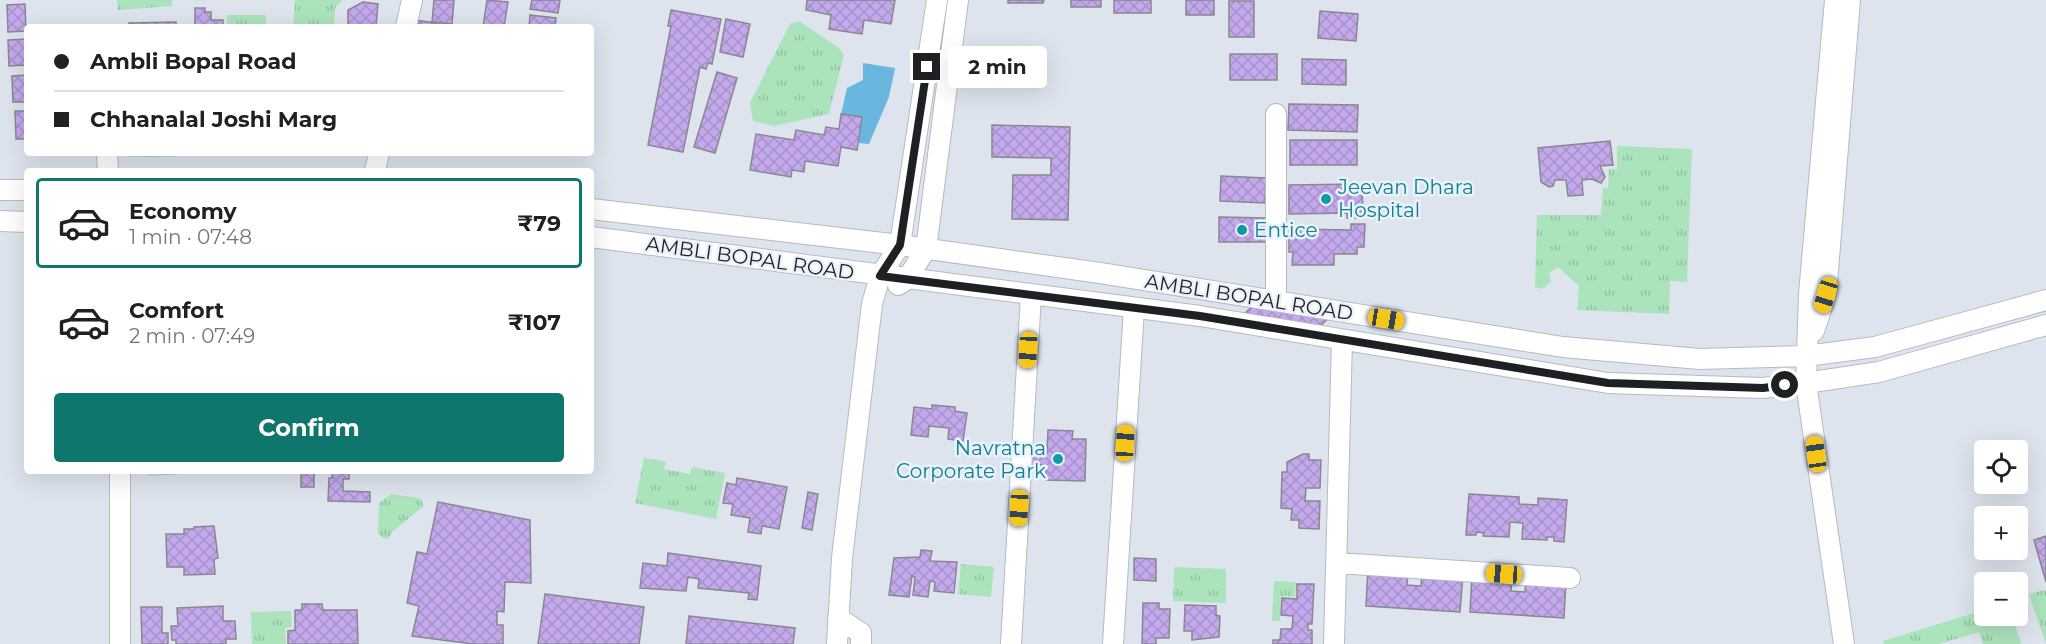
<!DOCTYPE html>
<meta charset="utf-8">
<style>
body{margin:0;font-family:Montserrat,sans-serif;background:#f2f2f2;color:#202124;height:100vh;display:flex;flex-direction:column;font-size:22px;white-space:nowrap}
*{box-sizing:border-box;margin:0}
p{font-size:20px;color:#757577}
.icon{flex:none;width:33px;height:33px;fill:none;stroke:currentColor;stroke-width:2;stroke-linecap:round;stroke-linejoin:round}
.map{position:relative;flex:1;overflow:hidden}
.drawer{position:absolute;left:24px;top:168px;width:570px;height:306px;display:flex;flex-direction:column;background:#fff;border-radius:6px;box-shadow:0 6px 24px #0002}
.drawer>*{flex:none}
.top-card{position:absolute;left:24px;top:24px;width:570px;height:132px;border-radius:6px;box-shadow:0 6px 24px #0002;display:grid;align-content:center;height:132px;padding:0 30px;background:#fff}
.controls{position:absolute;left:1974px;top:440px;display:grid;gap:12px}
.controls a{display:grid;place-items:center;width:54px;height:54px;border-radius:6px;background:#fff;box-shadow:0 6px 24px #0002;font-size:30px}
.end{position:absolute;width:27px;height:27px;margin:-14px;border:8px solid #1e2024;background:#fff;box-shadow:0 0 0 3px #fff}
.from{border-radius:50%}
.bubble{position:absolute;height:42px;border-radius:6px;background:#fff;box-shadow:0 6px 24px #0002;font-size:20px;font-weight:700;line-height:42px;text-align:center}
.car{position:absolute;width:18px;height:36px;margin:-18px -9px;border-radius:8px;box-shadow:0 0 4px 2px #0007;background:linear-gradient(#f5c518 24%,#345 0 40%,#f5c518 0 76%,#345 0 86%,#f5c518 0)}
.top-card b{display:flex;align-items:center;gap:21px;height:57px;font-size:22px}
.top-card b+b{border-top:2px solid #e0e0e0}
.top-card i{width:15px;height:15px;background:#202124}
ul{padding:10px 0 0;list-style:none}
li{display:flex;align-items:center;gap:18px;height:90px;margin:0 12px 9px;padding:0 18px;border:3px solid transparent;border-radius:6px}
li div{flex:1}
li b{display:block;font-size:22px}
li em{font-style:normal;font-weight:700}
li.active{border-color:#0f766e}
li>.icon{width:54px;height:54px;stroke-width:1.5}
.action{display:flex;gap:12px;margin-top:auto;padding:12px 30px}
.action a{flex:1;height:69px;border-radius:6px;background:#0f766e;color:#fff;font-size:24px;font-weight:700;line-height:69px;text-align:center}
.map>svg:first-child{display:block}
</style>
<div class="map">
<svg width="2046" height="644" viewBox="0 0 2046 644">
<defs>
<pattern id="grass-tufts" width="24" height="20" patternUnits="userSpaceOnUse" patternTransform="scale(1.5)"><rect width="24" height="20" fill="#abe3bc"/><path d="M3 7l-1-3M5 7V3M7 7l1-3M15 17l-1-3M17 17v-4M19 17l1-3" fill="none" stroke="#93c2a1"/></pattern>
<pattern id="building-cross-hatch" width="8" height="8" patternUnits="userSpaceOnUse" patternTransform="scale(1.5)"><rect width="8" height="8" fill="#c3a9ec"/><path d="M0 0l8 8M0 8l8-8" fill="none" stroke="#a791ca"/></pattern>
</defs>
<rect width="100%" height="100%" fill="#dde4ed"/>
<path fill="url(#grass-tufts)" d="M117,0H172V6L118,10Z
M295,0H343L335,8L334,27H293Z
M227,15H266V27H227Z
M799,21L839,48L844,55L829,114L774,126L753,121L750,103L790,24Z
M1617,146L1692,149L1687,282L1670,281L1669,314L1577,310L1579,286L1558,267L1549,273L1551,282L1542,289L1535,287L1537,215H1601L1603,188H1608L1609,169H1617Z
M127,153H177V157H127Z
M644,458L666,462L664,469L690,474L692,467L725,473L716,519L635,503Z
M149,471H236L149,476Z
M391,494L420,498L424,506L393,531L389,538L384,539L378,534L379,503Z
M961,564L994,567L991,597L958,594Z
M1174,567L1226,569V603L1173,601Z
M1274,581L1296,582L1295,597L1281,596L1280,621H1272Z
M2044,590L2046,591V644L2029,594Z
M1984,610V615H2012L2021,644H1983L1979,632L1939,644H1884L1883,641Z
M291,611L292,627L285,628L286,644H252L251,612Z"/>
<path fill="#69b6df" d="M863,63L895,68L889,97L869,144L858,143L862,117L841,114L847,88L863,80Z"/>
<path fill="url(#building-cross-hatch)" stroke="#8a8790" stroke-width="1.5" d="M434,0H454L452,24L432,22Z
M487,0L508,2L504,27H483Z
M532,0H560L558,13L530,9Z
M807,0H895L891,24L864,20L862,34L829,29L831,15L806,10Z
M1008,0H1044L1043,3H1008Z
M1071,0H1101V7H1071Z
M1114,0H1151V13H1114Z
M1186,0H1214V15H1186Z
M1229,1H1254V37H1229Z
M363,2L378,4L376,27H348V10Z
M25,4L26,31L8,32L7,5Z
M195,8H205V12H211V20H223V27H195Z
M671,10L721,19L712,64L708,63L706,69L700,67L683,152L648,145L671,26H668Z
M1320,11L1358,14L1356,41L1318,38Z
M530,15L556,18L555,27H529Z
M726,19L750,24L743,57L720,52Z
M414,20L436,23L435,27H413Z
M176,22V27H129V23Z
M27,39V65L9,66L8,40Z
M1230,54H1277V80H1230Z
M1302,59L1346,60V85L1302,84Z
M717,72L737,78L715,153L694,147Z
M27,75V102H13L12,76Z
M1289,104L1358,105L1357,132L1288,130Z
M15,111H27V139H16Z
M841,114L862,117L857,150L841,147L838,166L805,161L804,172L792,170L791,177L750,170L756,134L794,140L796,130L824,135L826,127L839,129Z
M992,125L1070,127L1068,220L1012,219L1013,175H1051V158L992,157Z
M1290,140H1357V165H1290Z
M1610,141L1613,165L1600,166L1605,177L1601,183L1592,179L1582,180L1583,195L1568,196L1566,180H1555L1553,186L1549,187L1541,182L1538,148Z
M1221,176L1266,178L1265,203L1220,201Z
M1362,184L1363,218H1347V213L1289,214V185Z
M1219,217L1266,218V242H1219Z
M1351,224H1365L1364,247H1357V254H1334V265H1292L1293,252H1289V229L1351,230Z
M1257,302L1332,315L1319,327L1243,315Z
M932,405L955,407V411L967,413L963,441L948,439L949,428L929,426L928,437L911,435L914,407L932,409Z
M1048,430L1073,431L1072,439H1086L1085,481L1046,480V465H1030V452L1047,453Z
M1303,454H1309V460H1321L1320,488H1306L1305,501H1320L1319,529L1299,528V520H1291L1292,509L1281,508L1282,472H1287V462Z
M349,471V479H343V491L370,492V502L328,501L329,478H332V473H314V487H301V472H284Z
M737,478L787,487L779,529L762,526L761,534L748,532L750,518L731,515L733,504L723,503L727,483L736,485Z
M808,492L818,494L812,530L802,528Z
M1469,494L1519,497V504L1538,505V498L1567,500L1564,542L1554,541V537H1547V540L1522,539L1523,523L1510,522L1509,537L1483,536L1484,533L1476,532V535H1466Z
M438,502L530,520L531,583L505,582L504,612L497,611V625H503V644H473L412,636L419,606L407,603L417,552L427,554Z
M214,526L218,558L214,559L215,574L184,575V567H167L166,534H184V529H194V527Z
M2046,536V582L2034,540Z
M921,550L932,551L930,561L957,562L954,593L934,591L935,582L930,581L928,597L913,595L915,577L912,576L909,597L889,595L894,558L920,557Z
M668,553L761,566L757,600L748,599L749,593L698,588L699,579L688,577L686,591L640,588L643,563L667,566Z
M1134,558L1156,559V581L1134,580Z
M1368,568L1408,571L1407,585L1421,586L1422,572L1463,574L1460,612L1366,606Z
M1472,574L1512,577L1511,591L1525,592L1526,578L1566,580L1564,618L1470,612Z
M1297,584H1314L1312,624H1308V630H1312V644H1273V640H1280L1281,629H1292L1293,616L1281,615L1282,598L1297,599Z
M545,594L644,607L639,644H538Z
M1143,603H1159V609H1170L1169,638H1156V644H1142Z
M302,604H322L323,610H357L358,644H288V631L295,630V610H302Z
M1185,605L1216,606V615L1220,616L1219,637L1192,640V631H1184Z
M223,606V621H235L236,639H226V644H176V640H172L171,626H178L177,608Z
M141,607H162V633H168V644H142Z
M689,616L795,628L793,644H686Z"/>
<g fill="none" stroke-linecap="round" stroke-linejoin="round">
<defs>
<path id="minor" d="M1835,0L1809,294L1806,383L1844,644
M406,27L412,0
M107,153L108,171
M375,171L379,153
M0,190H27
M591,209L900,245L1100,273L1563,347L1700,359L1806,356L1875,347L2046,300
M0,221L27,222
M591,237L1200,316L1608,383L1763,388L1806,383L1879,372L2046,325
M898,285L907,279L926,249L958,0
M1276,301V114
M1814,331L1826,295L1850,0
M120,471V644
M1337,563L1570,578
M838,618L861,633V644
M837,644L842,558L872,304L880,276L900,245L937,0
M1011,644L1031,295
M1113,644L1134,308
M1334,644L1342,340"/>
</defs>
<use href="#minor" stroke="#b5bac3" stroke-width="22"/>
<use href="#minor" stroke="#fff" stroke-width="20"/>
</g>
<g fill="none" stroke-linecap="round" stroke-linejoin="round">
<path stroke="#1e2024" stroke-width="8" d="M927,67L900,245L880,276L1200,316L1608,383L1763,388L1785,385"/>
</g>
<g fill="#0f9aa8" stroke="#ebf1fa" stroke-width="2">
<circle cx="1326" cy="199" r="6"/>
<circle cx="1242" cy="230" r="6"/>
<circle cx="1058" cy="459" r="6"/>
</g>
<g text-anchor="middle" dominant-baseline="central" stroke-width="5" stroke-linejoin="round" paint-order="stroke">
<g font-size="20" fill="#0d838f" stroke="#ebf1fa" text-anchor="start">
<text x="1338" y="187">Jeevan Dhara<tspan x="1338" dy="23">Hospital</tspan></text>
<text x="1254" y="230">Entice</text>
<text x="1046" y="448" text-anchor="end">Navratna<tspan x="1046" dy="23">Corporate Park</tspan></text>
</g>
<g font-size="20" fill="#1e2024" stroke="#ebf1fa">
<text transform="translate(750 258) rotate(8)">AMBLI BOPAL ROAD</text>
<text transform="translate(1249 297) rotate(9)">AMBLI BOPAL ROAD</text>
</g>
</g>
</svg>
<div class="controls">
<a><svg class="icon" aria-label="locate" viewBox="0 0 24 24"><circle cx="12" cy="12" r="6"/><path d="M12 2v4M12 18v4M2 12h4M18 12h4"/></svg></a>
<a>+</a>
<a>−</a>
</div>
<i class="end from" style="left:1785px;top:385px"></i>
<i class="end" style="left:927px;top:67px"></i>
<div class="bubble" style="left:948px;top:46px;width:99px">2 min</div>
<i class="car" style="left:1826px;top:295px;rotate:197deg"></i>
<i class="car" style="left:1386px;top:319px;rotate:99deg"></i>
<i class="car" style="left:1028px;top:350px;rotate:183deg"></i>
<i class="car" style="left:1125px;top:443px;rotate:3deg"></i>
<i class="car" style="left:1816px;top:454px;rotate:352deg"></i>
<i class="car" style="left:1019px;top:508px;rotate:183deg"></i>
<i class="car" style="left:1504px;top:574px;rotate:274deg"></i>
<div class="top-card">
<b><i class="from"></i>Ambli Bopal Road</b>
<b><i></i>Chhanalal Joshi Marg</b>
</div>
<section class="drawer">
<ul>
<li class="active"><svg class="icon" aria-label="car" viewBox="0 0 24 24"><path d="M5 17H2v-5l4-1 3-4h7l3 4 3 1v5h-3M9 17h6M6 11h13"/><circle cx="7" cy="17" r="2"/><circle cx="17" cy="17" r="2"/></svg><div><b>Economy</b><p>1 min · 07:48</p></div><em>₹79</em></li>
<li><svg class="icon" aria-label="car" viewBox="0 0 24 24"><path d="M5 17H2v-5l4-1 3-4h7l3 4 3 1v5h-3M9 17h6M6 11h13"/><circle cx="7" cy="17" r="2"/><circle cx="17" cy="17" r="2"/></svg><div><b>Comfort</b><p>2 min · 07:49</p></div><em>₹107</em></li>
</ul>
<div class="action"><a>Confirm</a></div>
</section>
</div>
